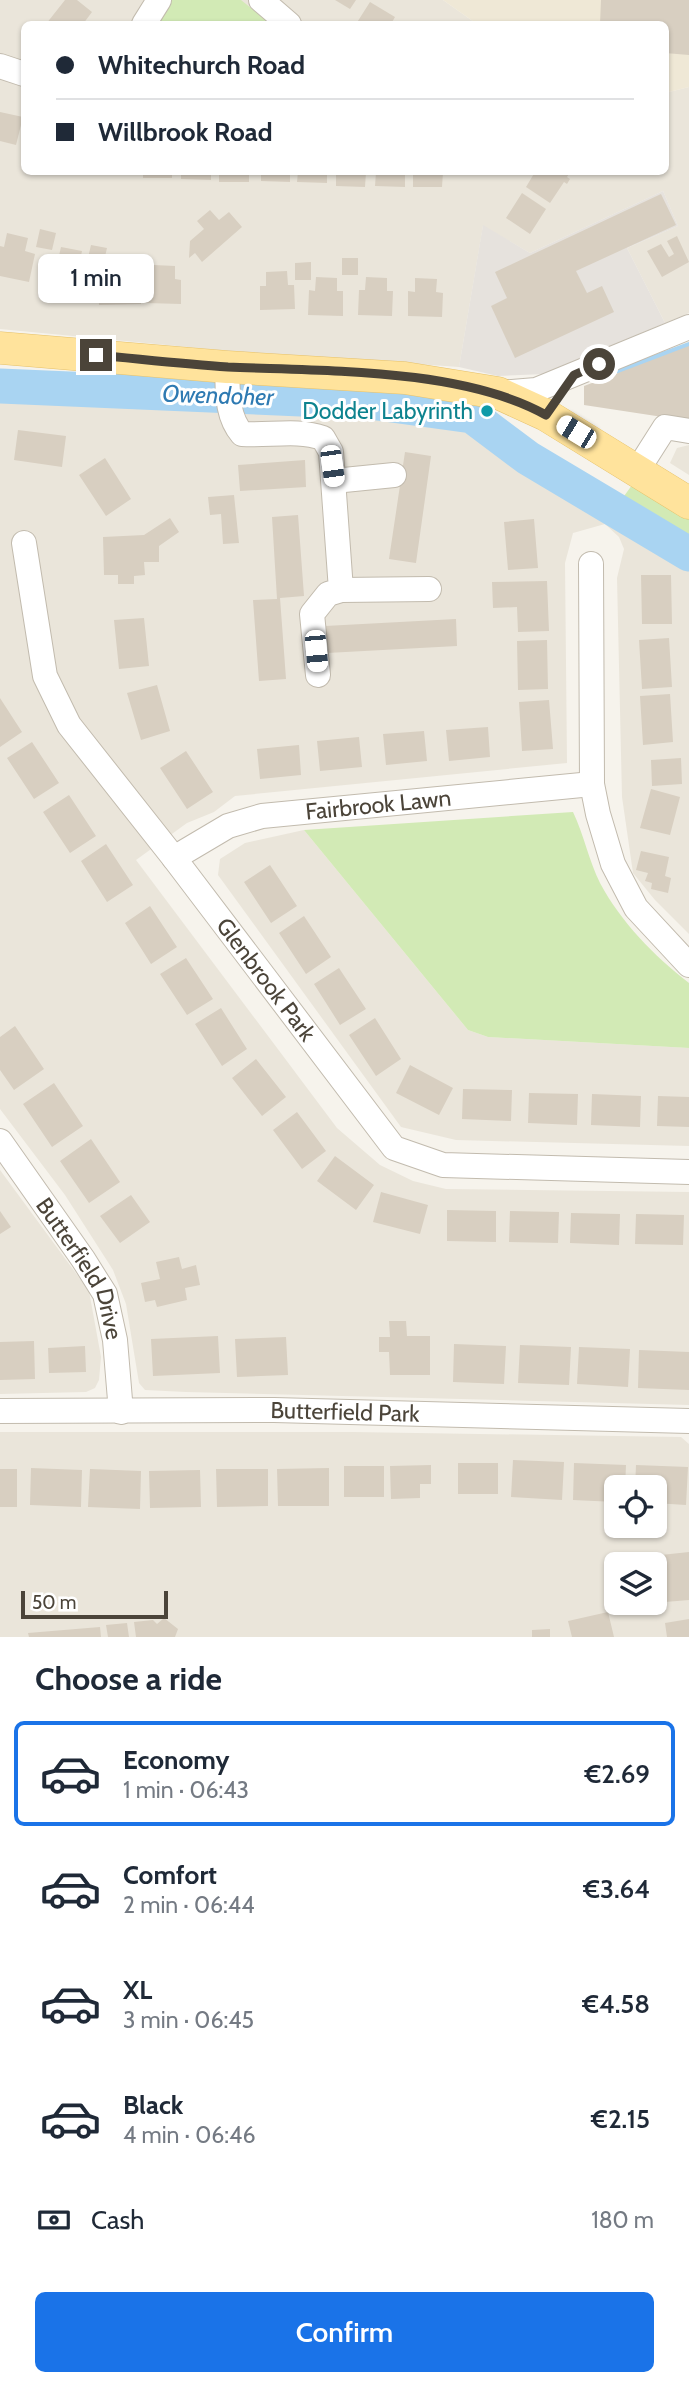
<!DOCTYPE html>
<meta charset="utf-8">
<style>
body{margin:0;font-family:Cabin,sans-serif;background:#f2f2f3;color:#1f2937;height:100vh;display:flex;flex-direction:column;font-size:26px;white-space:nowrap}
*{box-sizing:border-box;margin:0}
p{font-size:23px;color:#747a83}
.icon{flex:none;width:38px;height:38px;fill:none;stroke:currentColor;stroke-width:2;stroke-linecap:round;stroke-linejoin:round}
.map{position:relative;height:1637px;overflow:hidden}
.panel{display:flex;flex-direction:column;background:#fff;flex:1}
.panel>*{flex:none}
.hud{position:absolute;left:21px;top:21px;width:648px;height:154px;border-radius:10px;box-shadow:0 2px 5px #0004;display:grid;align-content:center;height:154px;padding:0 35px;background:#fff}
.controls{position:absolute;left:604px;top:1475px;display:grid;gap:14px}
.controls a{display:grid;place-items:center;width:63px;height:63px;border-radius:10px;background:#fff;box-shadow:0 2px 5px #0004;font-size:35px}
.scale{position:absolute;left:21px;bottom:18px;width:147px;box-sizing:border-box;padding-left:7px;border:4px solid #4b4439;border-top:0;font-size:19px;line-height:24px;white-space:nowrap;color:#4b4439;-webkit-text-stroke:5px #fff;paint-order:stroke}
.end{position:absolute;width:32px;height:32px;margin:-16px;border:9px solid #4b4439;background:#fff;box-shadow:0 0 0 4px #fff}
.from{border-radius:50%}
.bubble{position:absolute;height:49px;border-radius:10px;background:#fff;box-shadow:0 2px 5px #0004;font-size:23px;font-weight:600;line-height:49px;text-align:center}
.car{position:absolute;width:21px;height:42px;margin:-21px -10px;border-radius:9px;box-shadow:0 0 5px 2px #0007;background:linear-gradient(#fff 24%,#345 0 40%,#fff 0 76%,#345 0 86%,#fff 0)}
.hud b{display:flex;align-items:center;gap:24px;height:66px;font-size:26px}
.hud b+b{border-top:2px solid #e0e1e3}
.hud i{width:18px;height:18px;background:#1f2937}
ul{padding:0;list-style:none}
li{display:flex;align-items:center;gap:21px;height:105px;margin:0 14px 10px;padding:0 21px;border:4px solid transparent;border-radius:10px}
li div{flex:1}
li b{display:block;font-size:26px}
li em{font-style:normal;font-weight:600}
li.selected{border-color:#1a73e8}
li>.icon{width:63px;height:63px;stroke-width:1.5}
h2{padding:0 35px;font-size:32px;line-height:84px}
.pay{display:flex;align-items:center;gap:18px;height:77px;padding:0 35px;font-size:26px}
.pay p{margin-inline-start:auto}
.action{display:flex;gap:14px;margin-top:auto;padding:14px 35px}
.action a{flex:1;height:80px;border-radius:10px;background:#1a73e8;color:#fff;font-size:28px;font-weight:600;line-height:80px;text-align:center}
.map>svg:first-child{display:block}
</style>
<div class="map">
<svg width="689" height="1637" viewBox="0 0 689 1637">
<rect width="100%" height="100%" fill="#f6f3ec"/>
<path fill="#eae5da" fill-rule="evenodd" d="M0,0H443L477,24H24V172H665V93L689,87V313L665,323L627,248L678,226L663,191L530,253L483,226L459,367L229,351L0,329Z
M0,386L346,407L446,421L489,443L525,468L650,543L689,562V934L655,900L633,873L622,797L617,578L624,549L619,537L605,524L573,533L565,563L567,763L235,796L214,812L187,823L136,860L337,1128L380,1165L413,1181L446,1189L689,1192V1405L186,1392L145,1390L139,1383L126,1304L113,1270L65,1195L0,1109Z
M689,445V475L670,463L677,448Z
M304,830L468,1030L488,1037L689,1048V1146L456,1140L401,1127L218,875L220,859L245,843Z
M0,1170L89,1291L101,1357L99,1380L95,1388L86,1392L0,1394Z
M0,1432H354L681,1437L689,1444V1637H0ZM616,1488H654V1526H616ZM616,1564H654V1603H616Z"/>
<path fill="#e6e2dd" d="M663,191L678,226L627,248L665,323L545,374L498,376L459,367L483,225L530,253Z"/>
<path fill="#efe8d6" d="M443,0H689V87L665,93V24H477Z"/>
<path fill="#d2eab5" d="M170,0H241L271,24H157Z
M640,474L689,504V554L614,510Z
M573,812C584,835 589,861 600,883C621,922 654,956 689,983V1048L488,1037L468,1030L304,830Z"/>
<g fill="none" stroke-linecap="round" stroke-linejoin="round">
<path stroke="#a9d4f2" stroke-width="6" d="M619,371L689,345"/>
<path stroke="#a9d4f2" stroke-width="35" d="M0,386L370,402L472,416L528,458L689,554"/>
</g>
<path fill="#d8cfc1" d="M65,0H77L92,12L83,24H46Z
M335,0H356L350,9Z
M601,0H689V55L665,53V24H600Z
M370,2L395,17L391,24H356Z
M0,112L23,117L16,145L0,141Z
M143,172H172V178H143Z
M181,172H211V180L181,179Z
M219,172H249V182H219Z
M261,172H290V182L261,181Z
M298,172H327V183L297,182Z
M336,172H366L365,187L336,186Z
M376,172H405V187L375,186Z
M413,172H443L442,187H413Z
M535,172H570L567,177L570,179L567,184L564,182L550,203L526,187Z
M522,193L546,209L530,234L506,218Z
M661,194L676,225L576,271L587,293L602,286L614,312L515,358L491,306L507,298L495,272Z
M210,210L219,220L229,212L242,227L202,262L195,253L189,258L190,241L204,229L197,221Z
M40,229L56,233L52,250L36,247Z
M7,233L28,238L25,251L35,254L29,282L0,276V246L4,247Z
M677,236L689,262L662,277L647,251L661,244L669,257L674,254L667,241Z
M91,245L107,248L103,265L87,262Z
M61,247L82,251L79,265L89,267L83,296L42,286L48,257L58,260Z
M342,258H358V275H342Z
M130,261V275H141V304L99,305L98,276L109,275V262Z
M311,262V280H295V263Z
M154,265L175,266V279L181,280V304L146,303L147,279H153Z
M287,271L288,285H294L295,309L260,310V286H266V272Z
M316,277L337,278V291H343V316L308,315L309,290L315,291Z
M366,277L387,278V291H393L392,316L358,315L359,290H365Z
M415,278L437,279L436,292L443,293L442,317L408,316V291L415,292Z
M689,346V421L584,405V386Z
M18,430L66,436L62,467L14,460Z
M405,452L431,456L416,563L389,559Z
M105,458L131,499L106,516L79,475Z
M305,460L306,487L240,491L238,465Z
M234,495L239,543L223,544L221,514L210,515L208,497Z
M298,515L304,596L280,598L286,679L259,681L253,600L277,599L272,517Z
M170,518L179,532L159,546V562H144L145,575L134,576V584H118V575H104L103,537L144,535Z
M534,519L538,568L508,570L504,522Z
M641,575H671L672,624H642Z
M547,581L549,631L518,632L517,607L493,608L492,582Z
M144,618L149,666L119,669L114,620Z
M456,619L457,646L327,653L325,626Z
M669,638L672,687L642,689L639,640Z
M547,640L548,689L518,690L517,641Z
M157,685L170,731L141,740L127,693Z
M670,694L673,742L643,745L640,696Z
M0,698L22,732L0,747Z
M549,700L553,749L522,751L519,702Z
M488,727L490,757L449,761L446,730Z
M424,731L427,761L386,765L383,734Z
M359,737L362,767L320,771L317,741Z
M32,742L59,783L34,799L7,758Z
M299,745L301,775L260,779L257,749Z
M186,751L213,792L187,809L160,768Z
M681,758L682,784L652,786L651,760Z
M651,789L680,797L670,835L640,828Z
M69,795L96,836L70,853L43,812Z
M106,844L133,885L107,902L81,861Z
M641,851L669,857L665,876L671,878L668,893L651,889L652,883L645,881L648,873L636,870Z
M270,865L297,906L271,923L244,882Z
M150,906L177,947L151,964L125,923Z
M304,916L331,957L306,974L279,933Z
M186,958L213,999L187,1015L160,974Z
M339,968L366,1009L340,1025L314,984Z
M221,1008L247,1049L222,1066L195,1024Z
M375,1018L401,1059L376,1076L349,1035Z
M15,1026L44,1069L14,1090L0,1070V1037Z
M256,1059L286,1097L262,1116L232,1078Z
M410,1065L453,1088L439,1115L396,1093Z
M54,1083L83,1126L52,1147L23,1104Z
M463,1089L512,1090L511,1121L462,1119Z
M529,1093L578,1094L577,1125L528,1123Z
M592,1094L641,1096L640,1127L591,1125Z
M658,1096L689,1097V1127L657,1126Z
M297,1112L326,1151L302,1169L273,1130Z
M91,1139L120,1182L89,1203L60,1161Z
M335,1156L374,1185L356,1210L317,1181Z
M381,1192L428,1205L420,1234L373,1222Z
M131,1195L150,1222L120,1243L100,1216Z
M447,1210L496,1211V1242L447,1241Z
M0,1211L11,1227L0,1234Z
M510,1211L559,1212L558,1243L509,1242Z
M571,1213L620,1214L619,1245L570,1243Z
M636,1214L684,1215L683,1245L635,1244Z
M179,1257L182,1269L196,1265L200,1285L185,1288L187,1300L157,1307L155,1300L145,1302L141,1283L160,1279L156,1262Z
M389,1321H406L407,1336H430V1375H390L389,1352H379V1337H390Z
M218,1336L220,1373L153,1376L151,1339Z
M286,1337L288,1375L237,1377L235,1339Z
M34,1341L35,1379L0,1380V1342Z
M454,1344L506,1346L504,1384L453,1382Z
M520,1345L571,1347L569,1385L518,1383Z
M85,1346L86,1372L49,1373L48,1348Z
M579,1347L630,1349L628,1387L577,1384Z
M639,1350L689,1352V1390L638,1388Z
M513,1460L564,1462L562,1500L511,1497Z
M458,1463H498V1494H458Z
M574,1463L626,1465L625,1488H616V1502L573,1500Z
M431,1465V1484H420V1498L391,1499L390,1466Z
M636,1465L688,1467L686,1505L654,1503V1488H635Z
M344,1466H384V1497H344Z
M31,1468L82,1470L81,1507L30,1505Z
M329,1468V1506H278L277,1469Z
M0,1469H17V1507H0Z
M90,1469L141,1471L140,1509L88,1507Z
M216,1469H268V1506L217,1507Z
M200,1470L201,1507L150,1508L149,1471Z
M689,1552V1600L665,1602L661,1555Z
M608,1612L614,1637H572L568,1621Z
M164,1618L178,1629L175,1637H136L134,1622L153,1620L157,1624Z
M689,1619V1637H667L665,1623Z
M127,1623L129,1637H108L106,1625Z
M100,1627L101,1637H29L28,1633Z
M550,1629V1637H532V1630Z"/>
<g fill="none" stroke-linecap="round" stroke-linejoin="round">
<defs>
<g id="minor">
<path d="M261,0L289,24"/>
<path d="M144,24L159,0"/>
<path d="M0,66L24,74"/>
<path d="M227,367C228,391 226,415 242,434C269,436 297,429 323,438L331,452L341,590L328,594L312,614L318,675"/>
<path d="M498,393L536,390L689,327"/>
<path d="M637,471L665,427L689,431"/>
<path d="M334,481L394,475"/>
<path id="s1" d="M24,543L45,676L69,725L174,858L394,1148L443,1165L689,1172"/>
<path d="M591,564L592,784L598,814L613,864L636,908L689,965"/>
<path d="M341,590L429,589"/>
<path id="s2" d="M174,858L228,826L262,816L592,784"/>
<path id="s3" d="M0,1141L83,1259L105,1294L115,1340L121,1412"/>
<path id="s4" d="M0,1411L274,1410L689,1421"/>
</g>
<path id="major" d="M0,348L227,367L405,378L498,393L546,415L689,503"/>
</defs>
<use href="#minor" stroke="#c2bbae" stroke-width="26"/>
<use href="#major" stroke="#e6c16a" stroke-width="33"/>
<use href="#minor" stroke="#fff" stroke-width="24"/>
<use href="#major" stroke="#ffe39c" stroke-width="32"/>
</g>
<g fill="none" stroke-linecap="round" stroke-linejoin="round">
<path stroke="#4b4439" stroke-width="9" d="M96,355C140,359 184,364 228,367C324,371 462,368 546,415L574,375L599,364"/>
</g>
<circle fill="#0f9aa8" stroke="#fff" stroke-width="2.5" cx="487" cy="411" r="7"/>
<g text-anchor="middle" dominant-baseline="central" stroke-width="6" stroke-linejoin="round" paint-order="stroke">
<g font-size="23" fill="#0d838f" stroke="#fff" text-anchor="end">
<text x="473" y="411">Dodder Labyrinth</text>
</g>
<g font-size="23" fill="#4b4439" stroke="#fff">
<text stroke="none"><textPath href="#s2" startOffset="215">Fairbrook Lawn</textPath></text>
<text stroke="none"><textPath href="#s1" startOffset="511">Glenbrook Park</textPath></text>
<text stroke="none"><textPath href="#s3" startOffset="152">Butterfield Drive</textPath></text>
<text stroke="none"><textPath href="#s4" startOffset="345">Butterfield Park</textPath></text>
</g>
<g font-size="24" font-style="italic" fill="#2e7ab2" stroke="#fff">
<text transform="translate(218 395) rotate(2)">Owendoher</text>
</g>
</g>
</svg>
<div class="controls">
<a><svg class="icon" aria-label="locate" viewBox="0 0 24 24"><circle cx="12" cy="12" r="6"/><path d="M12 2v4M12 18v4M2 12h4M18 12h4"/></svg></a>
<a><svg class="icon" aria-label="layers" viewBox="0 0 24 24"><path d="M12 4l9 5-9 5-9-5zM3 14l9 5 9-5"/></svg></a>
</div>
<div class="scale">50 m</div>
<i class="end from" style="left:599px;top:364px"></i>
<i class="end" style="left:96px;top:355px"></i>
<div class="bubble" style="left:38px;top:254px;width:116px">1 min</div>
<i class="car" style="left:576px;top:432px;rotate:301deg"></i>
<i class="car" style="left:332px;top:466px;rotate:172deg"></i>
<i class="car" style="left:316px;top:651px;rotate:175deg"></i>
<div class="hud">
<b><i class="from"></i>Whitechurch Road</b>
<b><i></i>Willbrook Road</b>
</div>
</div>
<section class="panel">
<h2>Choose a ride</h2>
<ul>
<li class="selected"><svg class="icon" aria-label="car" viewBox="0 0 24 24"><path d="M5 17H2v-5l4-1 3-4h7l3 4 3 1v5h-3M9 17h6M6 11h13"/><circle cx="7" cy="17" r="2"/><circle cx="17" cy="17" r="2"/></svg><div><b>Economy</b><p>1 min · 06:43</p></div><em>€2.69</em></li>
<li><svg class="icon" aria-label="car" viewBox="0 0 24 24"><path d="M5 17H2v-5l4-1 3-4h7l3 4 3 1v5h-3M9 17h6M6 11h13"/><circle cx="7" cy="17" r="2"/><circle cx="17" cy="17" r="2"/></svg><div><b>Comfort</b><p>2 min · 06:44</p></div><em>€3.64</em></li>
<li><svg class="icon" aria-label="car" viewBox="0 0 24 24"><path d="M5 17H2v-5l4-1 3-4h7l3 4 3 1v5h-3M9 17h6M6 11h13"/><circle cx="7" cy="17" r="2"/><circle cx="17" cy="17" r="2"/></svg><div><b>XL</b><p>3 min · 06:45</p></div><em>€4.58</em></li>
<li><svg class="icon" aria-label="car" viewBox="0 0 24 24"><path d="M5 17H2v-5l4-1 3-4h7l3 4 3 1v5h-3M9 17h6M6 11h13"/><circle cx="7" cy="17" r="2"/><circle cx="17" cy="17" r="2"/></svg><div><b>Black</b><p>4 min · 06:46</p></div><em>€2.15</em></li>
</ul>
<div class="pay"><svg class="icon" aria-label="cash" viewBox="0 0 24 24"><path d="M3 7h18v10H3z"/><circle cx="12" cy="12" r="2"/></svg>Cash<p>180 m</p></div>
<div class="action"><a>Confirm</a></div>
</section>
